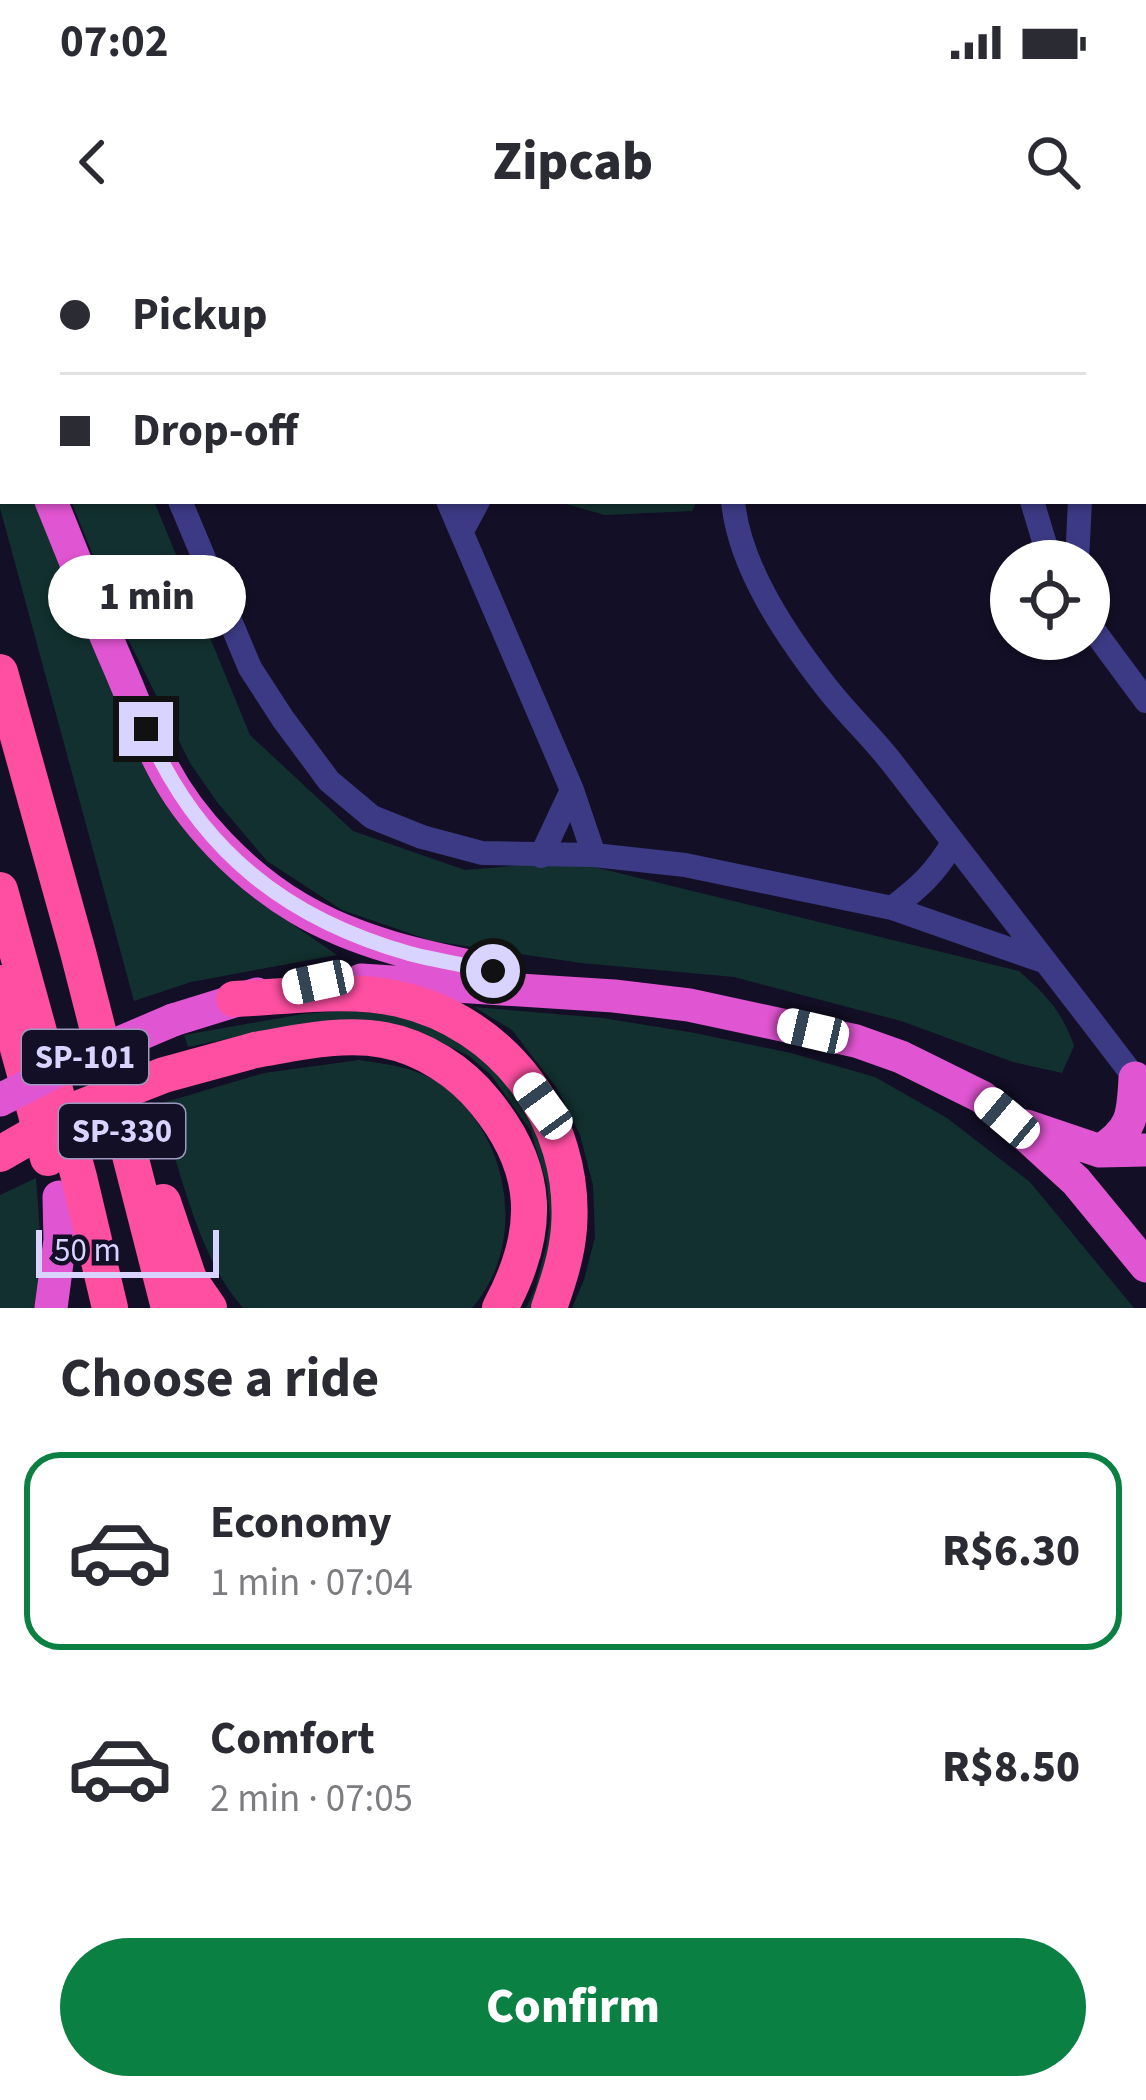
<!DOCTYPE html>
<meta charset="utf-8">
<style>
body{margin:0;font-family:"Source Sans 3",sans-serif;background:#f7f7f7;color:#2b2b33;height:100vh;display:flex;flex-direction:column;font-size:45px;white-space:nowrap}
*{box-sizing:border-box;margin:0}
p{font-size:39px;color:#7c7c81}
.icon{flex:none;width:66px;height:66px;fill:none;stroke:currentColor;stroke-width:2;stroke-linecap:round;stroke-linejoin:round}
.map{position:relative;height:1068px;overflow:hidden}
.side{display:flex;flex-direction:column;background:#fff;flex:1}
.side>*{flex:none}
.banner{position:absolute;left:0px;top:0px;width:1146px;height:264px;box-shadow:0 3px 9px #0004;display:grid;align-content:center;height:264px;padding:0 60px;background:#fff}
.controls{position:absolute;left:990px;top:300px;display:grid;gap:24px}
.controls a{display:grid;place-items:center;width:120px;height:120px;border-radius:50%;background:#fff;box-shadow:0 3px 9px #0004;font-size:60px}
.scale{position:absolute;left:36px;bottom:30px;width:183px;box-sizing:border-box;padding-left:12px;border:6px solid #d9d4ff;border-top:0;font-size:33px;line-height:42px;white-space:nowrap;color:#d9d4ff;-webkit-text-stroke:9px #130f26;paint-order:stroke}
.end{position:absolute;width:54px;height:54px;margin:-27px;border:15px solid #d9d4ff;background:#111;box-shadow:0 0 0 6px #111}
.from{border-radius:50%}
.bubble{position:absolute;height:84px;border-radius:42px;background:#fff;box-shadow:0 3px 9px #0004;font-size:39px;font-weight:800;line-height:84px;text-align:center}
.car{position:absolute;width:36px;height:72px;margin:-36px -18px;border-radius:15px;box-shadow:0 0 9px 3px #0007;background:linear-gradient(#fff 24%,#345 0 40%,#fff 0 76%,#345 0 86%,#fff 0)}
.banner b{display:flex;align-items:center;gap:42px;height:114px;font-size:45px}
.banner b+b{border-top:3px solid #e1e1e2}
.banner i{width:30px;height:30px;background:#2b2b33}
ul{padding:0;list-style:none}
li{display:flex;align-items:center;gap:36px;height:198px;margin:0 24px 18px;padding:0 36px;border:6px solid transparent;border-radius:36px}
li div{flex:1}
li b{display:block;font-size:45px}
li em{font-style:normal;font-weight:800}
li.current{border-color:#0b8043}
li>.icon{width:108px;height:108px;stroke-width:1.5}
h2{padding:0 60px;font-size:54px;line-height:144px}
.primary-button{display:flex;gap:24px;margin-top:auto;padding:24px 60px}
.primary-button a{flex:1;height:138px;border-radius:72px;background:#0b8043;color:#fff;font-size:48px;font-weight:800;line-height:138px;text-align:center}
.status{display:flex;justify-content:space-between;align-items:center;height:84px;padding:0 60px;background:#fff;direction:ltr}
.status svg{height:33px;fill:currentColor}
header{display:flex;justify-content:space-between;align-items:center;height:156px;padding:0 60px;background:#fff;font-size:54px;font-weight:800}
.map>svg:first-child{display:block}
</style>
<div class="status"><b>07:02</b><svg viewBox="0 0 49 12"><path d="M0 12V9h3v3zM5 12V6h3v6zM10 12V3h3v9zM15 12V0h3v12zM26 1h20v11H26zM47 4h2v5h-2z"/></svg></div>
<header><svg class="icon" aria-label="back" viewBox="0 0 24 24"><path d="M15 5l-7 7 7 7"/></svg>Zipcab<svg class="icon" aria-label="search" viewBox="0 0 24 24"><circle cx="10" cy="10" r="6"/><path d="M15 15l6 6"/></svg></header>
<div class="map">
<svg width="1146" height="1068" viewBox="0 0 1146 1068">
<rect width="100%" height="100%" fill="#130f26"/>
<path fill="#12302f" d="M0,157L3,167V261H35L214,622L248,654L337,715L191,742L134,761L0,268Z
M71,261H154L250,495L353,591L465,630L570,621L1019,731C1045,754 1063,772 1074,806L1062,833L1013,822L901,781L734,737L581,723L432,701L342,670L267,621L217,562L190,523L122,387Z
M555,261H697L692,271L605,275Z
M474,767L603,778L695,793L791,813L875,837L947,878L1030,942L1134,1068H572L584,1040L595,997L593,945L580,895L558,850L512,790Z
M351,770L419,778L497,826L538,887L559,978L537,1068H526L535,1049L546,1007L550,979L547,945L531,891L491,835L469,816L416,790L391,783L259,792L188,807L184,795L303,774Z
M359,820C386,824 415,827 439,843C510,892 529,1003 472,1068H243C199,1019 179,927 159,864L264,833Z
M36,938L42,1020L36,1068H0V955Z"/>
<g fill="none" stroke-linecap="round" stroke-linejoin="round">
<path stroke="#3d3a85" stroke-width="24" d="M842,3L844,0
M1135,3L1137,0
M1143,59L1146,62
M1143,153L1146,150
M180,261L250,428L283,479L329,541L372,577L422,597L482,613L594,615L685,625L892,668L1046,722
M448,261L572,550L594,615
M733,261C739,327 787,397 827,448C848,475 873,498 893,524C974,629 1055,733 1135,838
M1032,261L1050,321
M463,289L478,261
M1077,321L1080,261
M1089,384L1146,461
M541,616L572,550
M892,668C920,647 935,633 953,603"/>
<path stroke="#e055d1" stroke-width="33" d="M0,111L3,120
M51,261C73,315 94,369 117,422C132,456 144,491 161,524C189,580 244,636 298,668C357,703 424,717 489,730
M361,740L614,756L689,765L856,801L901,817L982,857L1007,878L1076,941L1146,1026
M173,780L257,754
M1026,886L1100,911L1146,910
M1100,911C1133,889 1133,876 1135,838
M51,1068L60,1000L59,957"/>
<path stroke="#ff4fa3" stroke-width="36" d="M0,432L78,712L169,1068
M0,650L79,937L110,1068
M0,743L48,918
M234,759C287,757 347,747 399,759C504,783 577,880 569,988C567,1016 558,1042 549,1068
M255,810C297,803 342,792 384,800C423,807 461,832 485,862C541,930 541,992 500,1068
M163,962L189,1039L209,1068"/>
<path stroke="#e055d1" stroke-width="33" d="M0,860L72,823L173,780"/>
<path stroke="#ff4fa3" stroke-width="36" d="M0,914L82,867L164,835L255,810"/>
</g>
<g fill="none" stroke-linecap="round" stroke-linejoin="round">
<path stroke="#d9d4ff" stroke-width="15" d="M146,489C198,610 286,679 411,714C438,721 466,725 493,731"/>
</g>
<g text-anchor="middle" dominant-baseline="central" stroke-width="9" stroke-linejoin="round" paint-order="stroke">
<g fill="#130f26" stroke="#9e99be" stroke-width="3">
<rect x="22" y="790" width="126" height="54" rx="9"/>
<rect x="59" y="864" width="126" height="54" rx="9"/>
</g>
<g font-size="33" font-weight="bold" fill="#d9d4ff">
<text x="85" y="817">SP-101</text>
<text x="122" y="891">SP-330</text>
</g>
</g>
</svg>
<div class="controls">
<a><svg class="icon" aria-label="locate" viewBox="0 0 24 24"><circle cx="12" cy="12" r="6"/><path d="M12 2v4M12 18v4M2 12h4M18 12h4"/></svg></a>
</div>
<div class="scale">50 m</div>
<i class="end from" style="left:493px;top:731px"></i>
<i class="end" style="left:146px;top:489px"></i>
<div class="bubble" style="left:48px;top:315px;width:198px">1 min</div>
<i class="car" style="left:318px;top:742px;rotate:258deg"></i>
<i class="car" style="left:813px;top:791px;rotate:283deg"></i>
<i class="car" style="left:543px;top:866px;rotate:324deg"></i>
<i class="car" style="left:1007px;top:878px;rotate:310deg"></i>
<div class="banner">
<b><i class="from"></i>Pickup</b>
<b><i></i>Drop-off</b>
</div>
</div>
<section class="side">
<h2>Choose a ride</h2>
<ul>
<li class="current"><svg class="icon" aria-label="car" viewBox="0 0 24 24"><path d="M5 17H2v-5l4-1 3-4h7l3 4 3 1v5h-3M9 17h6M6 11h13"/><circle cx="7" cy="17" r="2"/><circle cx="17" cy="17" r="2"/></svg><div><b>Economy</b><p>1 min · 07:04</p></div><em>R$6.30</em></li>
<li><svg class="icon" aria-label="car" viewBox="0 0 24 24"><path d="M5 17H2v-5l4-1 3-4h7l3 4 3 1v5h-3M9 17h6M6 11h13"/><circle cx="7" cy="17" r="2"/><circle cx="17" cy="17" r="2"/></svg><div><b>Comfort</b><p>2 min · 07:05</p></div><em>R$8.50</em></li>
</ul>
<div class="primary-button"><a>Confirm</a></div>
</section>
